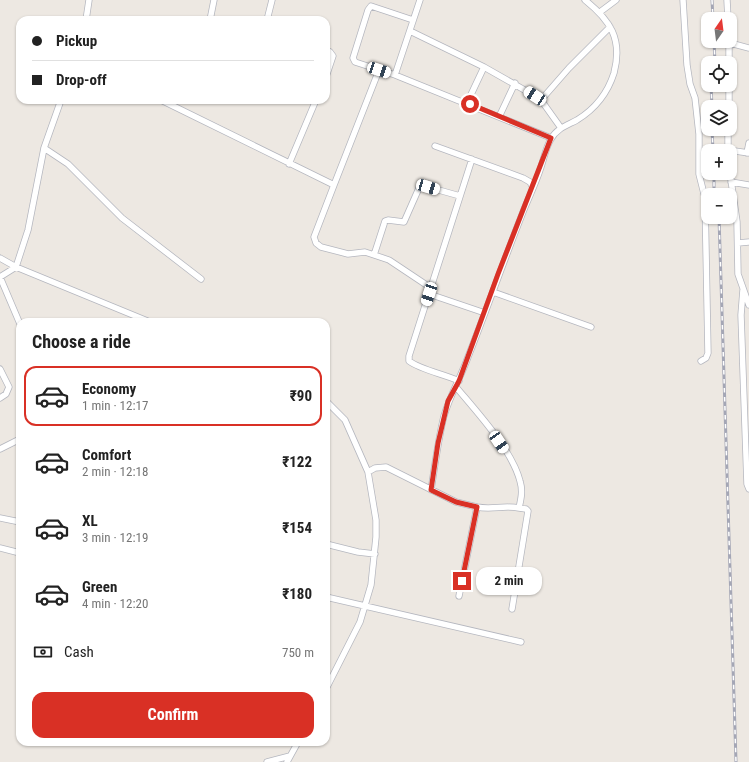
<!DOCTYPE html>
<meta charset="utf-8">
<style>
body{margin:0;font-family:"Roboto Condensed",sans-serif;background:#f2f2f2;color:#222;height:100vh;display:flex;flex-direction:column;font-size:15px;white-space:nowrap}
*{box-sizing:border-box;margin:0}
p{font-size:13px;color:#767676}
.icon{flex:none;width:22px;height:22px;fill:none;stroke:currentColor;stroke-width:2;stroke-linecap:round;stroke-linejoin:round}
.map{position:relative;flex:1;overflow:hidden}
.sheet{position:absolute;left:16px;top:318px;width:314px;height:428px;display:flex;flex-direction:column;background:#fff;border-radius:12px;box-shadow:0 1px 3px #0004}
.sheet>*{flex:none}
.guide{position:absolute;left:16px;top:16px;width:314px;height:88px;border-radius:12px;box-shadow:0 1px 3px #0004;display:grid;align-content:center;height:88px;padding:0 16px;background:#fff}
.needle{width:26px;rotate:14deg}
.buttons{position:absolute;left:701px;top:12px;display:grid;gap:8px}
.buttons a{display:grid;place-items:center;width:36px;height:36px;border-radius:8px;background:#fff;box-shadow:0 1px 3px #0004;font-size:20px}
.end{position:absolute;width:18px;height:18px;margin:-9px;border:5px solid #d93025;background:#fff;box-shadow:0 0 0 2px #fff}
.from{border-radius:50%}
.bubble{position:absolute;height:28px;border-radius:12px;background:#fff;box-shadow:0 1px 3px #0004;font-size:13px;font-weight:700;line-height:28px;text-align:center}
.car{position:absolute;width:12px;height:24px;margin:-12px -6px;border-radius:5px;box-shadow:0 0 3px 1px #0007;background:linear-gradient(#fff 24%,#345 0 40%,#fff 0 76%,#345 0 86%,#fff 0)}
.guide b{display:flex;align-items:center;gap:14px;height:38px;font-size:15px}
.guide b+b{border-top:1px solid #e0e0e0}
.guide i{width:10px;height:10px;background:#222}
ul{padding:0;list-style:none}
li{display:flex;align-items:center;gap:12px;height:60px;margin:0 8px 6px;padding:0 8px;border:2px solid transparent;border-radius:12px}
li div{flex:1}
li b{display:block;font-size:15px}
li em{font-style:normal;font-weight:700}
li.current{border-color:#d93025}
li>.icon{width:36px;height:36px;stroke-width:1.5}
h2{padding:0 16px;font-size:18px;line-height:48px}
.pay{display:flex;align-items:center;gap:10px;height:44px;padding:0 16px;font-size:15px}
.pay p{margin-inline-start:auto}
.button{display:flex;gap:8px;margin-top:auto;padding:8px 16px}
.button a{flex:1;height:46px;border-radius:12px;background:#d93025;color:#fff;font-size:16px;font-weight:700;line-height:46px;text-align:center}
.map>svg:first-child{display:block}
</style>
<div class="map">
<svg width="749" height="762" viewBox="0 0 749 762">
<rect width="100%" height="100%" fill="#ede8e2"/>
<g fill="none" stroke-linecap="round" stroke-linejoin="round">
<defs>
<path id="minor" d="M683,0L687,65L690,84L695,98L699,134V174L705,198L708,353L706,358L701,361
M727,0L728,19
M600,12L616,0
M86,20L89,0
M210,20L214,0
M267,20L272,0
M413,20L371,6L368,10L353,58L355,62L395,75L551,138
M410,31L484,67L535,96L541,100L561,128
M730,43L749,48
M326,50L330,52L333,56L326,77
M729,63V41
M395,75L420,0
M161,100L334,185L379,70
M541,100L569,68L610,27
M467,103L484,67
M729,107V85
M499,117L515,83
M435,146L523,178L530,182L533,188
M44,148L68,164L122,218L201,279
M728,150L749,153
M728,151V129
M747,153L749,143
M289,164L316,100
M730,173L737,222L738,274L749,305
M731,182L749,185
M334,185L314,237L316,243L321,247L348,254L365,252L389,260L431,288
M738,243L749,242
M374,255L385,221L388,220L404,222L419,188L428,187L460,196
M0,258L16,267L150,322
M0,277L16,267L28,230L44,148L61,100
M0,277L20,324
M743,290L741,315L747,484L749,489
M493,292L591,327
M429,294L485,313
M0,369L9,387L6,394L0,398
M459,381C444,374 421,370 409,361V356L472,159
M456,387C477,412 512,450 520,481C523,491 521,499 519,508L526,509L528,511L512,609
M326,401L345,420L368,472L376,520V537L371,585L360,622L326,689
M0,449L20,439
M368,472L375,468L386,467L456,502L477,507
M431,490C435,465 438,440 444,416C450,395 461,377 468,357C487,309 504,260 523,212C529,197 536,183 541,167C544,158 546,147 551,139C557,128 568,125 577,120C595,109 608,92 614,73C623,39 610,20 585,0
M0,518L20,522
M326,544L358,552L375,554
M0,548L20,553
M459,596L477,507C492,510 504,505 519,508
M326,597L521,642
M267,762L290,756
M287,762L298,742"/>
</defs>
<use href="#minor" stroke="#b5b7bf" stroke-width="7"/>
<use href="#minor" stroke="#fff" stroke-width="5.5"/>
<defs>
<path id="rail" d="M712,0L713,19
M714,41L715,63
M711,85L712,107
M712,129L713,151
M714,173V195
M719,217L736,762"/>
</defs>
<use href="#rail" stroke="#a4a6b5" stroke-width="3"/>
<use href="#rail" stroke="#fff" stroke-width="1.5" stroke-dasharray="4.5" stroke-linecap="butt"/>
</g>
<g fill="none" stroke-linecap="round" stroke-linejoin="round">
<path stroke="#d93025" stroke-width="5" d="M462,581L477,507L456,502L431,490L438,443L448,401L459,381L498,274L551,138L470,104"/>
</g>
</svg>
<div class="buttons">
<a><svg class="needle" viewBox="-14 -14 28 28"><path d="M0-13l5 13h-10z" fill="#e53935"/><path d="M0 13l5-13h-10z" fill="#767676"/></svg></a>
<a><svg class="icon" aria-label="locate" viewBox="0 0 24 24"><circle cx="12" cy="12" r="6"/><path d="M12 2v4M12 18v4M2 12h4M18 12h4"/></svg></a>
<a><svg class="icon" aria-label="layers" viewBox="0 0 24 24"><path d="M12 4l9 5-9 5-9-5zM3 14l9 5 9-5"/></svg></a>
<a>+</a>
<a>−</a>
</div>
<i class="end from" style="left:470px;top:104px"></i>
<i class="end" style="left:462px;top:581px"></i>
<div class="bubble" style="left:476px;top:567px;width:66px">2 min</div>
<i class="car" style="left:379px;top:70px;rotate:108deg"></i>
<i class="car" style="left:535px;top:96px;rotate:303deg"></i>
<i class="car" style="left:428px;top:187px;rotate:106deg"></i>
<i class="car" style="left:429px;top:294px;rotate:198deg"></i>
<i class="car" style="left:499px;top:442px;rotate:146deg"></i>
<div class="guide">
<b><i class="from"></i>Pickup</b>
<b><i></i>Drop-off</b>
</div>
<section class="sheet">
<h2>Choose a ride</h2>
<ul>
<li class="current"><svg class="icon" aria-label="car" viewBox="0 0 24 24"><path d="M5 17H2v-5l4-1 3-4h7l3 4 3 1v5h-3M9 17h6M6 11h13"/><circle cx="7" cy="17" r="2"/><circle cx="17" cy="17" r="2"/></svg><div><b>Economy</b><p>1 min · 12:17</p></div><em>₹90</em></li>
<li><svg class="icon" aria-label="car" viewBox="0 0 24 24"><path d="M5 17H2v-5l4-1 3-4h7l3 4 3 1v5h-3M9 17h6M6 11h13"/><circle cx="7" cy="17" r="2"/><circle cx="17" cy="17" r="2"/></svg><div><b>Comfort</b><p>2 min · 12:18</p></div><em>₹122</em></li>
<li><svg class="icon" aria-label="car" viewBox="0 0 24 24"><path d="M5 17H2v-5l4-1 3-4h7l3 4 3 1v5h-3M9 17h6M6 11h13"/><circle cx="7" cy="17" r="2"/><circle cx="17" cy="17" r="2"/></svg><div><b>XL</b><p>3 min · 12:19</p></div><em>₹154</em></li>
<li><svg class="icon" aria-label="car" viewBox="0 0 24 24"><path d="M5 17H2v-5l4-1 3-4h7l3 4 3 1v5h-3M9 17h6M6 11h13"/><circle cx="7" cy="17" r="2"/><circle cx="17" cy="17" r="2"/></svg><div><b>Green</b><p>4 min · 12:20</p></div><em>₹180</em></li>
</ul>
<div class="pay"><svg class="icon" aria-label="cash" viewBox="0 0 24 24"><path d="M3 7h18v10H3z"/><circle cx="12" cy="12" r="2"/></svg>Cash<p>750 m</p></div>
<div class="button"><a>Confirm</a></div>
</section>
</div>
